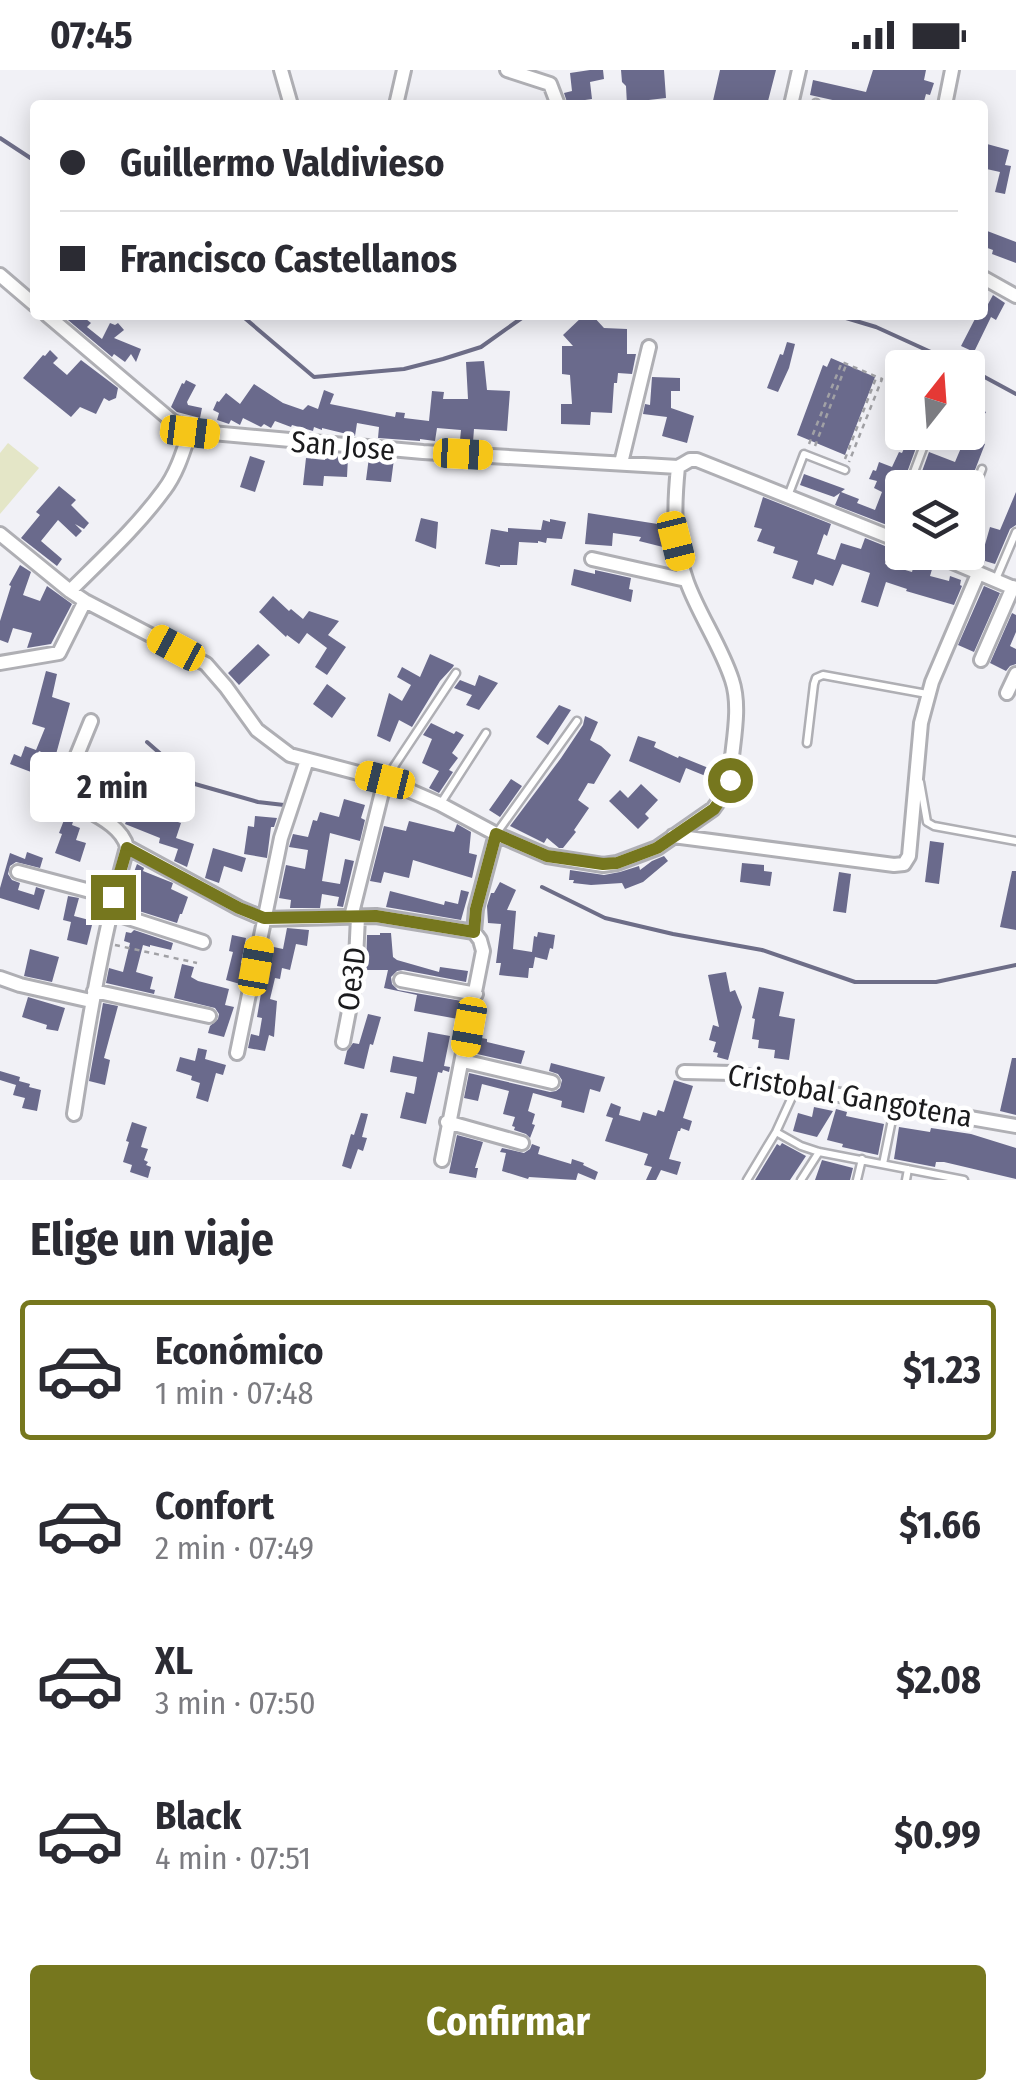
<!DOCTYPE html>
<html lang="es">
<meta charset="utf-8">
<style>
body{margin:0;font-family:"Fira Sans Condensed",sans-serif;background:#f7f7f7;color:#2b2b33;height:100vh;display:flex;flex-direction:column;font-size:38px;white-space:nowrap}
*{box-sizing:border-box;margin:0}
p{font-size:32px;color:#7c7c81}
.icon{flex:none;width:55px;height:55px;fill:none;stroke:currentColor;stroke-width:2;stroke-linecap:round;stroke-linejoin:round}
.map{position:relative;height:1110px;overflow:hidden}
.panel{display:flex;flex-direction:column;background:#fff;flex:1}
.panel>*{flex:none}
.top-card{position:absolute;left:30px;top:30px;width:958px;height:220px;border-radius:10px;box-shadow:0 5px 25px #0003;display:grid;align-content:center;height:220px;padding:0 30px;background:#fff}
.needle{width:65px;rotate:17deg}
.buttons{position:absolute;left:885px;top:280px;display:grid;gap:20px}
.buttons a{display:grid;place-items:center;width:100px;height:100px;border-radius:10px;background:#fff;box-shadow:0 5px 25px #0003;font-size:50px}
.end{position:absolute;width:45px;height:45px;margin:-22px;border:12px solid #76771e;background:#fff;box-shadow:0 0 0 5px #fff}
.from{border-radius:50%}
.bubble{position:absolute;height:70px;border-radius:10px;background:#fff;box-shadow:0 5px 25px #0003;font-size:32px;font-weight:700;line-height:70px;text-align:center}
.car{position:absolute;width:30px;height:60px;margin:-30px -15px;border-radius:12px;box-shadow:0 0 8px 2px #0007;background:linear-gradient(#f5c518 24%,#345 0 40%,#f5c518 0 76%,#345 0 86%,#f5c518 0)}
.top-card b{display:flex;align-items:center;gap:35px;height:95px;font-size:38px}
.top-card b+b{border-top:2px solid #e1e1e2}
.top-card i{width:25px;height:25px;background:#2b2b33}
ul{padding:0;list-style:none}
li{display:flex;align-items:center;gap:30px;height:140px;margin:0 20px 15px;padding:0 10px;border:5px solid transparent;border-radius:10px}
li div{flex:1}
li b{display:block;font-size:38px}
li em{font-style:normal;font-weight:700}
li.selected{border-color:#76771e}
li>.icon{width:90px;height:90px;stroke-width:1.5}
h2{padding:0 30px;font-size:45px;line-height:120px}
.primary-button{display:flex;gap:20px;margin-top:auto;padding:20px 30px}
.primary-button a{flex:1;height:115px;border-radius:10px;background:#76771e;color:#fff;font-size:40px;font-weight:700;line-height:115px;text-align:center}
.status{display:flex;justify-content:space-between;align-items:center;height:70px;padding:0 50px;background:#fff;direction:ltr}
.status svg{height:28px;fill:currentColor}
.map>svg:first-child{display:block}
</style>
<div class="status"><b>07:45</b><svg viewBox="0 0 49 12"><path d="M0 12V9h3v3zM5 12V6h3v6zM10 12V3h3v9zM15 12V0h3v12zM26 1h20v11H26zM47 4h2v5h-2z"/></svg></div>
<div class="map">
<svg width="1016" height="1110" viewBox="0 0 1016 1110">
<rect width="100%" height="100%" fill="#f1f1f6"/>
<path fill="#e4e6c7" d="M8,373L39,398L0,444V383Z"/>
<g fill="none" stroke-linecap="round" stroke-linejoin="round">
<path stroke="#6d6d87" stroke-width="4" d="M0,68L35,91
M241,245L314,307L404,299L443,289L481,277L526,245
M836,245L876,257L966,298
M968,298L1016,324
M147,672L195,714L258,732L284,735
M542,817L605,848L673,864L762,880L855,912H936L1016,895"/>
</g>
<path fill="#6a6a8c" d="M590,0H603L604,9L590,12L592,29L585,30L586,35H568L564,23L572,21L570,3Z
M621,0H664L666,28L640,31L641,35H627L626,16L622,12Z
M720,0H776L767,35H742L726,31L725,35H712Z
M873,0H926L924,10L934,13L930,25L926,24L923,35H895L881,31L880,35H855L810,25L813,10L866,22Z
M987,74L1009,80L1005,95L1011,96L1005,124L995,122L1000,102L982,98Z
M982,159L1016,172V193L992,184L993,180L982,176Z
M993,225L1005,233L996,250L991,247L974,282L961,276L977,245H982Z
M62,245H81L91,253L87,257L102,269L110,253L115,255L118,253L124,260L114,268L141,279L136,292L131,284L125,292L114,284L112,287Z
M584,245H592L604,258L627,259V284H636L632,304L618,303L617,313H614L612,343L591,342L590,355L561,354V334H572L570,305L562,304V276H573L563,265Z
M787,272L795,274L789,298L778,322L767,318L780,284L783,285Z
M50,280L58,288L53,293L67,305L81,290L118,318L116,328L109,331L104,328L96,344L80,337L71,347L23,308L43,285L45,286Z
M831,288L875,307L845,385L797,365L823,295L827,297Z
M484,291L487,320L510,321L507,361L474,359L473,372L460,370L461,360L437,358L435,371L420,369V371L378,368L379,357L357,353L355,366L322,358V360L314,357L313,361L292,355L291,357L275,351L271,358L264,354L261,357L243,348L240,355L231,350L229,354L217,350L219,343L213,340L217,331L219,332L226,323L240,334L254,314L283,333L303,340L308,335L318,339L324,320L334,324L330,334L395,347L396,342L405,343L404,348L429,351L432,321L444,322L443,329H468L466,292Z
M652,307L680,308V321H671V338L694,346L687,373L662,366L667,347L643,344L645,334L650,335Z
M186,310L196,315L187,332L188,335L202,338L200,348L177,342L171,337L182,313L184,314Z
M978,338L986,342L971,368L985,374L968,418H916L929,382L955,392L966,366L968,367V356Z
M906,374L916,378L902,416V426L896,430L887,455L835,435L840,423L834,427L800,415L804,404L845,419L841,422L859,429L857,433L875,440L882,422L874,418L877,411L869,409L873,400L876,401L879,392L892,397L899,382L902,383Z
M250,386L265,391L255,422L240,417Z
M326,386L348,387L347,407L324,406L323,416L303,415L306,388L325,390Z
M369,387L394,389L391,412L366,410Z
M59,416L76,430L71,435L89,453L84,459L75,454L82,461L76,467L58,450L41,471L62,489L57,496L21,468L40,445L36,442Z
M1016,422V455L1010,459L995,494L985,491L984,494L956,482H968V477L977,481L978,477L984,478L990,457L1000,460Z
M763,427L831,454L827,466L824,464L817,484L835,490L841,473L861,479L865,468L890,478L885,494L912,502L915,490L933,496L930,506L949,511L950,506L961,510L960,515L962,516L954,535L906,521L907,519L886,512L878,537L861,532L870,503L842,494L833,516L815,509L813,515L792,508L798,491L773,483L775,477L757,471L762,459L754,457Z
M588,443L664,455L667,478L639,471L641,467L613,463L612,476L585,474Z
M421,448L438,452L436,479L415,471Z
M550,449L566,452L562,469L547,468L546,473L538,471V473L519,472L517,495H500V497L485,494L491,459L508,462V458L541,460L543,450L550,452Z
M20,495L31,502L23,525L40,531L47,516L72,534L51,574L27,578L32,563L13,558L8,573L0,570V551L11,516L9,515Z
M574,499L595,504V500L631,508L629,519L633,520L631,532L571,515Z
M984,516L1000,523L974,582L958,575Z
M273,526L289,541L291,539L303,549L309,541L339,551L328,565L346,577L327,605L315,597L327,578L307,563L299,574L287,565L286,567L259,542Z
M1012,543L1016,545V562L1010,576L1016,579V594L1010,596L1006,601L990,593Z
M258,574L270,585L239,615L228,603Z
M430,584L454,595L453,597L440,611L412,657L399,650L390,672L377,666L389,623L402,631L411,615L397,607L402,597L420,607Z
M46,601L57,604L52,627L70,633L55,688L39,681L31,702L10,694L14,684L21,687L25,676L36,680L45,658L32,654Z
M479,605L498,613L479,640L466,635L472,625L454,618L460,610L475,616Z
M327,614L346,628L332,648L313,634Z
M559,635L571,640L548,675L536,667Z
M585,646L598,652L590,670L601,676L611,685L594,714L588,713L578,730L589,738L574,760L576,762L563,778H559L547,768L544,773L510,756L561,688L583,655Z
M431,653L454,664L456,661L464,665L452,683L458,688L449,700L453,702L439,723L429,718L439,701L422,693L432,669L423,665Z
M638,666L656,672L654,677L678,688L679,686L711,699L708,707L686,698L680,713L629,691Z
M85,699L100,703L99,705L107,708L99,728L73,720L81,701L84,702Z
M511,709L522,716L500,747L489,740Z
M641,714L658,730L645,744L649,748L638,759L609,731L620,720L628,728Z
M155,726L168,731L163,747L181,753L176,768L194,774L187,797L174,791L178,779L159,773L160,768L125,754L132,737L145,742L152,735Z
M344,729L365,735L361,748L365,750L360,771L330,763L322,811L340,814L345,789L354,791L343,837L337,836L339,827L322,824L320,838H290L291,830L279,828L286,795L305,799L308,780L289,777L293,764L308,767L313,750L317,751L320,742L339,747Z
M64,738L75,745L72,755L80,758L76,770L86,773L80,792L55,783L62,764L59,763L64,750L60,749Z
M255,746L277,748L274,757H271L267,788L244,784L248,756L254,757Z
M409,751L454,762L457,754L471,762L469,783L477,785L472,808L413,790L409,808L384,802L381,813L370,811L384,756L406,761Z
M930,771L944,773L939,814L925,812Z
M213,778L246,788L242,802L224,796L219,813L205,808Z
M27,782L43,788L40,798L16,792L10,796L8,804L12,810L20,813L18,820L34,825L36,817L45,820L39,840L0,828V818L10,783L25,789Z
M664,786L668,791L643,812L625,819L622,813L591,815L573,813L574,810H569L570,800L604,805L620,802L639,796L640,800L652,791Z
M742,793L764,795V801L772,802L770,816L740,812Z
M137,794L144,798L143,801L173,813L171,819L188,827L182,844H180L177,853L123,836L131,801L134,802Z
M1012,801H1016V860L1000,857Z
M839,802L851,804L846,843L833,841Z
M500,812L516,820L507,840L516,841L513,879L532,882L534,866L537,867L538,862L555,865L553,879L550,878L547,890L535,887L533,898H529L528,908L499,905L501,893H496L501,854L488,853L487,836L491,823H494Z
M461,820L469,822L461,850L386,837L390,821L444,835L445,831L458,834Z
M68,826L79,828L74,846L93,851L87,875L67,870L71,852L63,850Z
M287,858L309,860L307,876L296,874L290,900L282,898L280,909L275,908L270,929L277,931L274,967L269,965L265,981L248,978L251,964L259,966L262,948L257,947L269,876L283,879Z
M134,860L173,873L171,880L150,875V877L143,875L136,902L153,907L150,919L155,920L154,924L106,913L109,898L123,902L130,873L124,871L126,862L131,863Z
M380,863H391L393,887L397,890L439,902L440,897L468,901L466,912L403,900L397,901L391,907L392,914L398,920L462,931L458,949L414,941L417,925L384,918L388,900H366L367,865H380Z
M232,865L246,868L241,893L244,894L240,914L226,910L233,882L229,881Z
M30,879L59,887L52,912L24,906Z
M182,894L194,897L191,907L198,911L229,919L225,935L234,937L224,967L208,963L210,956L218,949L219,944L215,938L174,928Z
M726,902L730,922L735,920L742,937L728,990L717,987L718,983L713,982L716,972L709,970L713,955L719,957L708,905Z
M759,917L784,922L779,946L795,949L789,990L774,988L775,980L758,978L759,970L752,969L755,949L752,948Z
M28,927L65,938L58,961L46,959L47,955L22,947Z
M103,933L118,936L104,988L110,990L105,1015L89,1011Z
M368,944L381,947L373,975L370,974L364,999L344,994L347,981L353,973L359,974Z
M428,962L450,966L444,996L450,997L449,1002L443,1000L442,1003L438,1002L426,1054L400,1048L406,1022L414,1024L417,1007L390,1002L393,986L423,992Z
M476,967L487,969V972L525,981L521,994L477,984L479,976L475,975Z
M198,978L207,980L205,989L226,995L223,1005L216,1003L208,1032L196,1028L200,1013L191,1010L192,1006L176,1001L180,987L195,991Z
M1012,988H1016V1045L1000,1041Z
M551,993L605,1007L600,1022L590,1019L584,1043L561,1037L562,1031L533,1023L528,1041L535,1044L532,1054L535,1055L530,1068L526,1064L514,1060L515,1057L512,1056L515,1047L503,1044L509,1021L482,1014L478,1031L464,1028L469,1003L550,1022L556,1021L560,1018L562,1010L558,1004L549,1001Z
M0,1001L20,1007L19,1011L30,1014L29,1017L41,1020L37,1041L22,1038L25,1028L13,1025L16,1015L0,1010Z
M674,1010L693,1016L683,1048L692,1051L689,1061L681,1058L680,1061H678L669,1089L681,1092L677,1105L661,1100L656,1110H646L652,1097L644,1095L648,1084L605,1071L613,1048L606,1046L611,1033L621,1037L619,1045L640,1051L643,1042L656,1046L658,1040L664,1042Z
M814,1037L833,1041L817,1067L793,1061L798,1043L812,1047Z
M836,1039L847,1042L846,1046L884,1054L878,1085L842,1077L843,1074L827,1070Z
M361,1043L368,1044L362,1067L367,1068L363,1081L358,1079L351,1099L342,1096L351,1064L354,1065Z
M132,1052L147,1057L141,1077L148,1079L144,1090L148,1092L146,1095L151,1097L148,1108L130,1102L132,1095L123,1092L129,1072L126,1071Z
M899,1057L930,1062L931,1058L971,1064L1016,1078V1109L944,1092H936L935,1097L894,1089Z
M457,1065L483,1072L475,1098H478L476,1108L449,1103Z
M782,1073L806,1086L790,1110H755L777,1074L780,1076Z
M532,1074L540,1077L538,1084L571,1094L572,1089L584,1093L583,1095L598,1102L595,1110L578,1103L576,1110L529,1107L528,1109L502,1101L506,1083L500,1082L502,1078L524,1083L530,1079Z
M822,1090L853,1098L850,1110H815Z"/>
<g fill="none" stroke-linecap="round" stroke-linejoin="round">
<defs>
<path id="lane" d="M815,35L816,33
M908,418L923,378
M788,426L804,384L845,400
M968,437L982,399
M890,466L902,433
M996,509L1016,462
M807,673L814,614L816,608L823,605L927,624
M385,710L456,603
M920,712L927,752L934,756L1016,771
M441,733L486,663
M496,764L577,651
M776,1062L801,1076L819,1082L964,1110
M883,1094L895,1035
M747,1110L776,1062L792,1027
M801,1110L819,1082
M857,1110L862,1089
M906,1110L908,1099"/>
<path id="street" d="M281,0L291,35
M507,0L550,14
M550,14L558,35
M396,35L404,0
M791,35L799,0
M945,35L952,0
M0,205L35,235
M982,207L1016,226
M47,245L172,351L190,361L423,382L678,397L690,390H697L902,472
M621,393L649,277
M0,464L70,521L85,531L206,594L226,617L257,660L290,685L385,710L440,734L496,764L547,786L603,795L617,793L657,778L713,739L726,721L730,710C731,678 742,640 732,610C721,576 699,545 687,512C673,474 674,436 678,397
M929,482L1016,519
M592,489L686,510
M70,521C102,489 137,457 164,420C177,403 183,382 190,361
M981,590L1013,517
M0,593L59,583L85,531
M1007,623L1016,604
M91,651L61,724C81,740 121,751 127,777
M673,766L894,795L904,794L909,786L921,653L932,612L978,504
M127,777L239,838L265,849L376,846L474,862
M18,802L113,827
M110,842L203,872
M351,847L385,710
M0,908L20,915L91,931
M401,910L476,924
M94,921L209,946
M343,972L355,910L358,847
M237,983L281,768L307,690
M463,991L552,1012
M684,1002L734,1003L793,1017L1016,1056
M74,1044C88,954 103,865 127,777
M447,1052L522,1073
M442,1090L483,881L480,870L474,862L476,839L496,764"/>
</defs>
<use href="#lane" stroke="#afafb4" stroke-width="11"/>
<use href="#street" stroke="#afafb4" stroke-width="18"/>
<path stroke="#a1a1a5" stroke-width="2.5" stroke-dasharray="5 5" stroke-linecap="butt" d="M809,374L842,292L882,309L849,392
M815,376L846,295
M845,389L876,308
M115,875L197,893"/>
<use href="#lane" stroke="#fff" stroke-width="6"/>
<use href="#street" stroke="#fff" stroke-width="12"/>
</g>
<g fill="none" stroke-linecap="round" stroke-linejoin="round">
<path stroke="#76771e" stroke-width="12" d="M113,827L127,778L239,838L264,848L376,846L474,862L476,839L496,764L547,786L603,794L617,793L657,778L714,739L726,721L730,710"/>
</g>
<g text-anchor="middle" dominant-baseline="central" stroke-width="9" stroke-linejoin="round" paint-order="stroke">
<g font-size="30" fill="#1b1b1d" stroke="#fff">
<text transform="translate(343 376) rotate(5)">San Jose</text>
<text transform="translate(352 909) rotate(-83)">Oe3D</text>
<text transform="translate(850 1026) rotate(10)">Cristobal Gangotena</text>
</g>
</g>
</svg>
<div class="buttons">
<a><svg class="needle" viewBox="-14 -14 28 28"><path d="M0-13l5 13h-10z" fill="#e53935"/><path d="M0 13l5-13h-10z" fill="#7c7c81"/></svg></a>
<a><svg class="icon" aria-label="layers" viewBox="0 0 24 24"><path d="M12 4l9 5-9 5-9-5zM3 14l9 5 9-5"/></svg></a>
</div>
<i class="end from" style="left:730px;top:710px"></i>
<i class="end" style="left:113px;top:827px"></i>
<div class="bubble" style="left:30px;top:682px;width:165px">2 min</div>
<i class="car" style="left:190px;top:362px;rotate:97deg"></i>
<i class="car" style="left:463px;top:384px;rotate:93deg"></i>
<i class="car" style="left:676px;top:471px;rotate:166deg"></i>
<i class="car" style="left:176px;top:578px;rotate:298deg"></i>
<i class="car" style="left:385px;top:710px;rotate:284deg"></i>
<i class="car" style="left:256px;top:896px;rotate:10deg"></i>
<i class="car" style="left:469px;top:957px;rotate:190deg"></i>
<div class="top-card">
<b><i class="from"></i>Guillermo Valdivieso</b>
<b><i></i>Francisco Castellanos</b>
</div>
</div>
<section class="panel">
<h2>Elige un viaje</h2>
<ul>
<li class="selected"><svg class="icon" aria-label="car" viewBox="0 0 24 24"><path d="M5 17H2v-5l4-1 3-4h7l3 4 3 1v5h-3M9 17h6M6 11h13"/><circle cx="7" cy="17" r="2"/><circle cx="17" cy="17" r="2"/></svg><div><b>Económico</b><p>1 min · 07:48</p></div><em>$1.23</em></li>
<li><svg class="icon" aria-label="car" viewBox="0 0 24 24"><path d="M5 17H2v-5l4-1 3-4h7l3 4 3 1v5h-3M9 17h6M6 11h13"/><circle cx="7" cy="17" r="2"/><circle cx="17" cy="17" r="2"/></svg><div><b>Confort</b><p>2 min · 07:49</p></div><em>$1.66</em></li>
<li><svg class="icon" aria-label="car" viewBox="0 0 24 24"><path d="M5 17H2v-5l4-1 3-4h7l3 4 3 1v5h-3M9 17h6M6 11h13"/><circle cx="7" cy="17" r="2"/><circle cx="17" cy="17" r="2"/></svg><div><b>XL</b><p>3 min · 07:50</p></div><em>$2.08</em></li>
<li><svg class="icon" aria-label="car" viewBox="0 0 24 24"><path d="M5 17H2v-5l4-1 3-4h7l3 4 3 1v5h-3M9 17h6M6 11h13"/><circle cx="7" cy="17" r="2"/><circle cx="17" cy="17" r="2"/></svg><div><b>Black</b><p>4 min · 07:51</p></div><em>$0.99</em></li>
</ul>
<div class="primary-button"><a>Confirmar</a></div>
</section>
